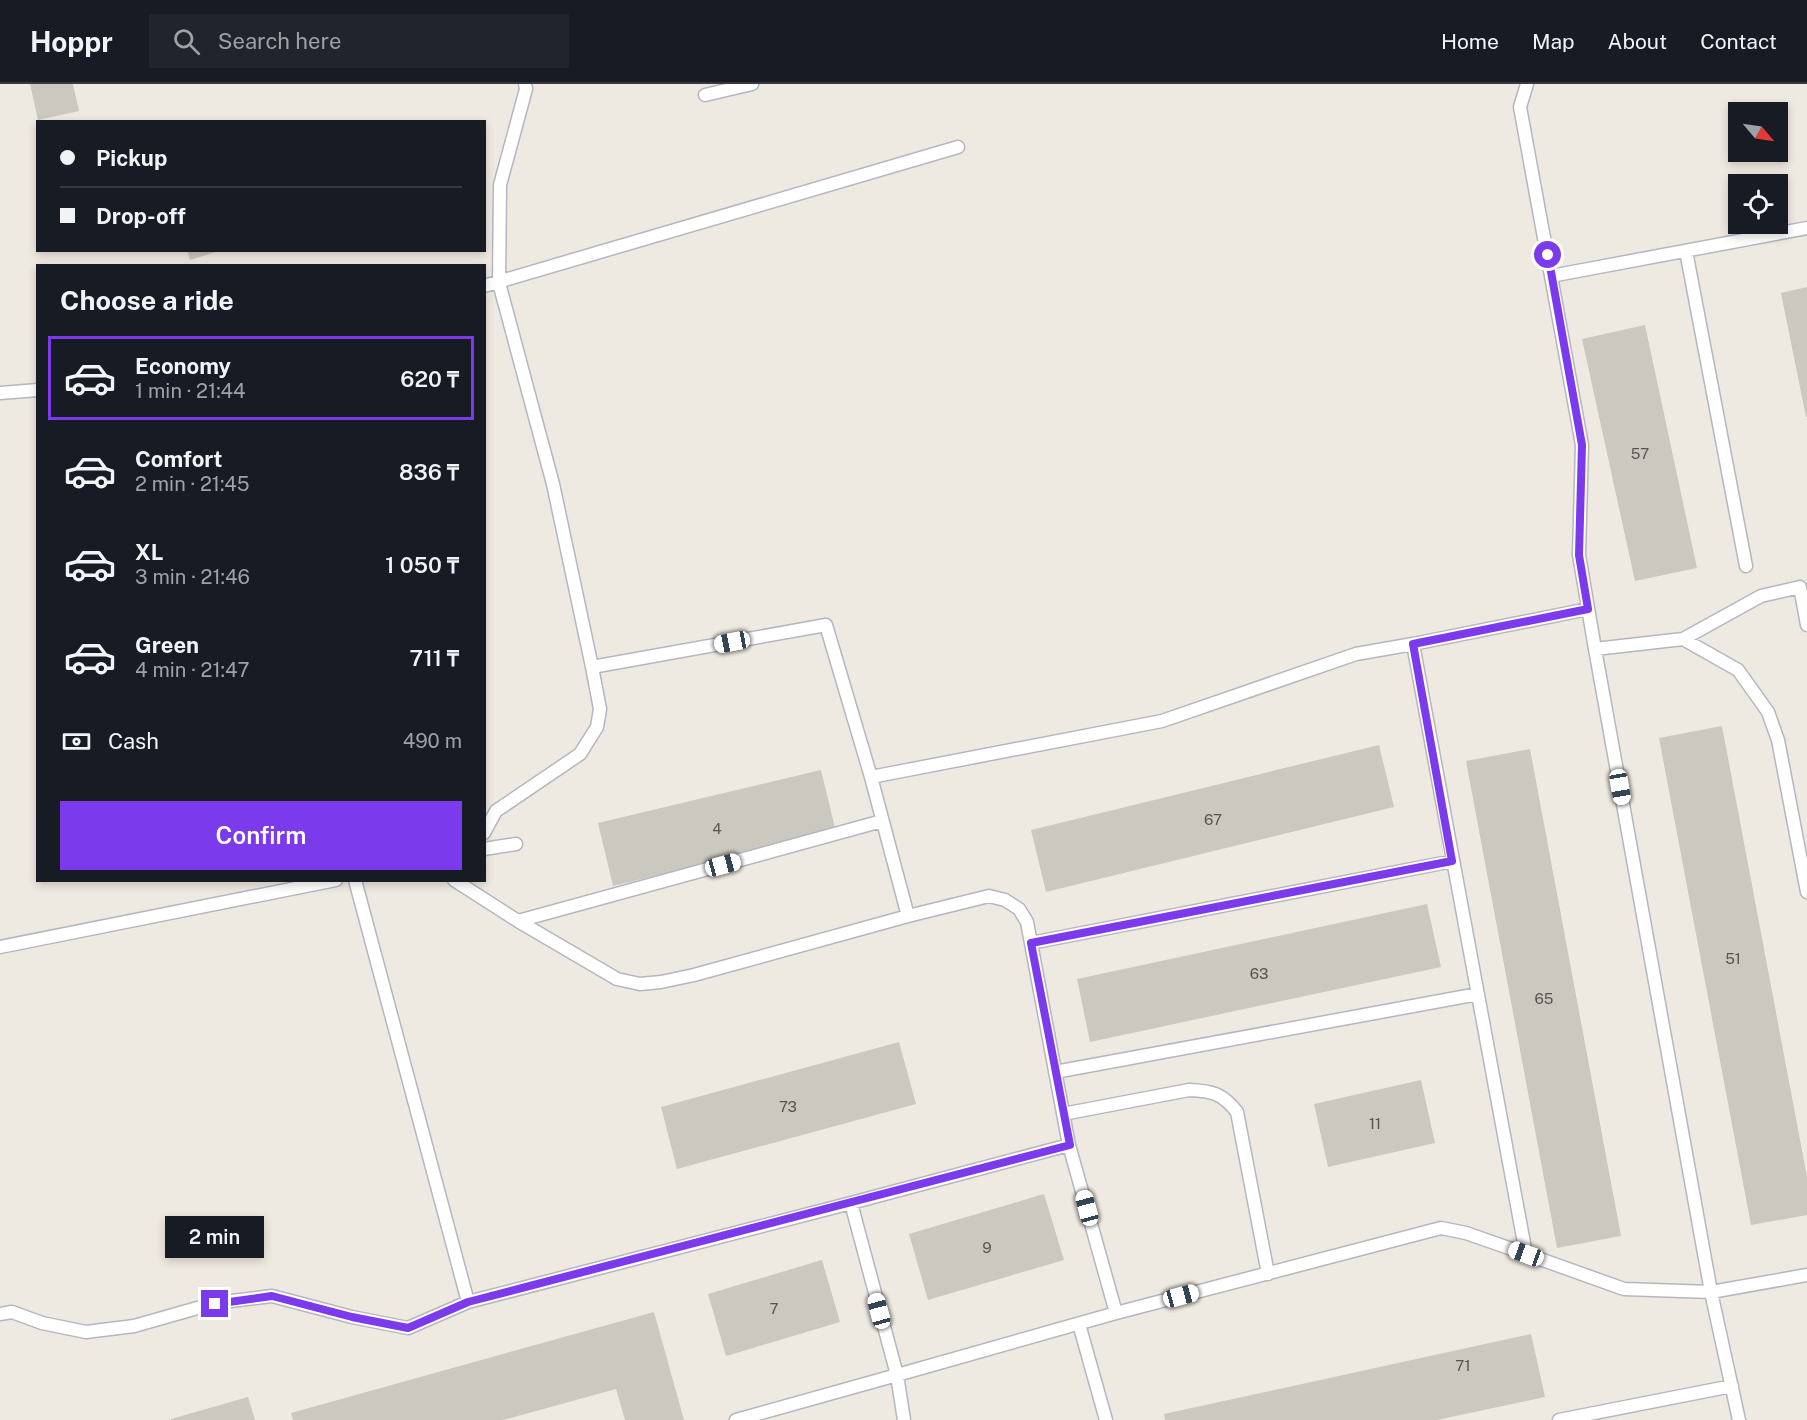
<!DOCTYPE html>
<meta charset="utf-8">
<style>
body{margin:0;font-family:"Public Sans",sans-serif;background:#20242c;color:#f1f3f6;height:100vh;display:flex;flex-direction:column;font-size:22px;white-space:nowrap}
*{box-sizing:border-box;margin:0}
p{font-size:20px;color:#9ea1a6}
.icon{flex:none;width:33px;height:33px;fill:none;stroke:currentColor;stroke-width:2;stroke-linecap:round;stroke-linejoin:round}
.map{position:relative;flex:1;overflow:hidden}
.panel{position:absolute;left:36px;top:180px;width:450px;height:618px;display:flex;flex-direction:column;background:#171b24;border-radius:0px;box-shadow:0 3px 9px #0003}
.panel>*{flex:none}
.top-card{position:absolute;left:36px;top:36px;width:450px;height:132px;border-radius:0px;box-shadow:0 3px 9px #0003;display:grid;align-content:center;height:132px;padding:0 24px;background:#171b24}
.needle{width:39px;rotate:119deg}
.buttons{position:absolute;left:1728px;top:18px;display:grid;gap:12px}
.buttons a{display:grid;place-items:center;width:60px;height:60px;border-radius:0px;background:#171b24;box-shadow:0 3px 9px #0003;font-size:30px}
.end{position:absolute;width:27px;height:27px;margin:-14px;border:8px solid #7c3aed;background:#fff;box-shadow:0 0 0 3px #fff}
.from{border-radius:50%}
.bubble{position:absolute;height:42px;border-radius:0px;background:#171b24;box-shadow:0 3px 9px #0003;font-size:20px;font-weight:600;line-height:42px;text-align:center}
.car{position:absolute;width:18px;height:36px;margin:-18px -9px;border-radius:8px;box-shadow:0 0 4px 2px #0007;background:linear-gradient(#fff 24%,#345 0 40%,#fff 0 76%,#345 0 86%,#fff 0)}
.top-card b{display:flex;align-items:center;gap:21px;height:57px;font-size:22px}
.top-card b+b{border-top:2px solid #363941}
.top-card i{width:15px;height:15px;background:#f1f3f6}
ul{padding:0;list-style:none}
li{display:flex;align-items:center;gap:18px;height:84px;margin:0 12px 9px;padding:0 12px;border:3px solid transparent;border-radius:0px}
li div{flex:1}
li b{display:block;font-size:22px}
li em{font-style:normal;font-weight:600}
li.current{border-color:#7c3aed}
li>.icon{width:54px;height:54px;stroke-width:1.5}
h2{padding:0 24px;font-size:27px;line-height:72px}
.pay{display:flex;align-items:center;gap:15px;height:66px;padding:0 24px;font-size:22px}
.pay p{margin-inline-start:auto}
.primary-button{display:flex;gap:12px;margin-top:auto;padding:12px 24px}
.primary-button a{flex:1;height:69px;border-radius:0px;background:#7c3aed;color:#fff;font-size:24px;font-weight:600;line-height:69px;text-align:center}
header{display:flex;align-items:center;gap:36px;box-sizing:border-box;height:84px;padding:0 30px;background:#171b24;border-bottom:2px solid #363941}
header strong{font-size:28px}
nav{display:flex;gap:33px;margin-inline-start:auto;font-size:21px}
.search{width:420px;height:54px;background:#20242c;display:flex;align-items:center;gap:15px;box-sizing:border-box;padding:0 21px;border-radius:0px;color:#9ea1a6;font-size:22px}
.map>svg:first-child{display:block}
</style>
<header>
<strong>Hoppr</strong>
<div class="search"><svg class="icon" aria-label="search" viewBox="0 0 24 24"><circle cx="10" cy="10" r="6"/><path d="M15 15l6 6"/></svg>Search here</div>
<nav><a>Home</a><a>Map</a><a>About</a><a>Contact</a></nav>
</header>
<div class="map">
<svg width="1807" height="1336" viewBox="0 0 1807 1336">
<rect width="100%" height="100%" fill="#efeae1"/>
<path fill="#cbc8bf" d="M30,0H73L79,27L38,36Z
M187,166H219V167L190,176Z
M1807,203V333H1806L1781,209Z
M1645,241L1697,484L1635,497L1582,255Z
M1722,642L1807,1093V1131L1751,1141L1659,654Z
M1379,661L1394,723L1046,808L1031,746Z
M1530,665L1621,1152L1557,1164L1466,677Z
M821,686L836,748L613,802L598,739Z
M1427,820L1441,883L1090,958L1077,895Z
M899,958L916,1020L677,1085L661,1023Z
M1421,996L1435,1059L1328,1083L1314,1020Z
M1044,1110L1064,1176L928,1216L909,1150Z
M822,1176L840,1238L726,1272L708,1210Z
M654,1228L684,1336H625L616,1305L503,1336H293L291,1329Z
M1531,1250L1545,1313L1437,1336H1165L1164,1330Z
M248,1313L255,1336H171V1335Z"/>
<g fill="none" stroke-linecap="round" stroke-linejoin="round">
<defs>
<path id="lane" d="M525,0L526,5L500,101L499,199L553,400L592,583
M1527,0L1520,23L1551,192
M705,11L752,0
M1686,167L1746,482
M484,202L958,63
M0,309L38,306
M1588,525L1413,560L1526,1170L1624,1205L1711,1208L1807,1191
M1683,555L1761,512L1800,503L1807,541
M1595,565L1579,471L1582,361L1551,192L1807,144
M871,693L1162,637L1356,570L1413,560
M484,749L496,727L580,670L597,643L600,625L592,583L826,541L871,693L908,832
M484,765L516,760
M355,796L468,1218
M454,796L518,837L617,895L640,900L661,898L694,891L908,832L989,812L1005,816L1019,825L1027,838L1069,1061L1116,1229
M518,837L882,737
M1031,859L1453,777
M0,863L336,796
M1055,988L1478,910
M1063,1030L1189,1006C1212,1007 1222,1009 1237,1028L1268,1190
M851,1119L1069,1061
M0,1230L12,1228L42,1239L86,1248L134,1242L215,1219L272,1212L352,1233L408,1244L468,1218L851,1119L897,1291L1116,1229L1441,1144L1466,1149L1526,1170
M1079,1240L1106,1336
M736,1336L897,1291L904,1336
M1559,1336L1732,1302
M1739,1336L1711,1208L1595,565L1683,555L1738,586L1768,628L1778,656L1807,808"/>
</defs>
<use href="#lane" stroke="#b4b6c1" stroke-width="15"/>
<use href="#lane" stroke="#fff" stroke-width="12"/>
</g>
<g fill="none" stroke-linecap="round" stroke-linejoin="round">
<path stroke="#7c3aed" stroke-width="8" d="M215,1220L272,1212L352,1233L408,1244L468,1218L1070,1061L1031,859L1452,777L1413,560L1588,525L1579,471L1582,361L1548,171"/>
</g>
<g text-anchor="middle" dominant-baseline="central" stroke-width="5" stroke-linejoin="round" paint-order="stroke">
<g font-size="15" fill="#555452">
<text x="1640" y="369">57</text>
<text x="1213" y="735">67</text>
<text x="717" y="744">4</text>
<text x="1733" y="874">51</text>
<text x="1259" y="889">63</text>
<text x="1544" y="914">65</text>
<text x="788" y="1022">73</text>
<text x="1375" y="1039">11</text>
<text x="987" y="1163">9</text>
<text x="774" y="1224">7</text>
<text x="1463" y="1281">71</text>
</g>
</g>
</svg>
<div class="buttons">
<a><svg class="needle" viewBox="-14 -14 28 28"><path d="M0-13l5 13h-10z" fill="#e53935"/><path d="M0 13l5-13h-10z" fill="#9ea1a6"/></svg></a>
<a><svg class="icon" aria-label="locate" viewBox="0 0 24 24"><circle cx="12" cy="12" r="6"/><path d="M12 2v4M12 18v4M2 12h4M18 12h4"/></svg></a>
</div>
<i class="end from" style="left:1548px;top:171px"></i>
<i class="end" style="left:215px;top:1220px"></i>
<div class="bubble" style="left:165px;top:1132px;width:99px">2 min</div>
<i class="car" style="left:732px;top:558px;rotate:259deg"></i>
<i class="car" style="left:1620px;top:703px;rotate:170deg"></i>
<i class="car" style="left:723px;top:781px;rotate:75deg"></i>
<i class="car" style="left:1087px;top:1124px;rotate:345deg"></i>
<i class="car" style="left:1526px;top:1170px;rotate:290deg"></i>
<i class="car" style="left:1181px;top:1212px;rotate:75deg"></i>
<i class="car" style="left:879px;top:1227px;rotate:345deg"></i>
<div class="top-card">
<b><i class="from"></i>Pickup</b>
<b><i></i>Drop-off</b>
</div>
<section class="panel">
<h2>Choose a ride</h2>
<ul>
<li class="current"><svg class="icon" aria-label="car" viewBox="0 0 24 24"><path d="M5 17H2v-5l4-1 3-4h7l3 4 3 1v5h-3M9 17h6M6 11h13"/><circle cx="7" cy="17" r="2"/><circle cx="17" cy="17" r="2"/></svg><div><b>Economy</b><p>1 min · 21:44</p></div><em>620 ₸</em></li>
<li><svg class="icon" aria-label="car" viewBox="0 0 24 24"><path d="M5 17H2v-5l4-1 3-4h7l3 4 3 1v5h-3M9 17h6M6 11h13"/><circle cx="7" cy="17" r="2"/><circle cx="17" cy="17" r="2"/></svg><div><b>Comfort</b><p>2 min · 21:45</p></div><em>836 ₸</em></li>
<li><svg class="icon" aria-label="car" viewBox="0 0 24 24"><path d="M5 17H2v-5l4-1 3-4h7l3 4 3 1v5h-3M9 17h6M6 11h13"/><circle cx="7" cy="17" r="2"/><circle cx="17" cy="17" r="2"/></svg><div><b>XL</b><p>3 min · 21:46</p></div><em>1 050 ₸</em></li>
<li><svg class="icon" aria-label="car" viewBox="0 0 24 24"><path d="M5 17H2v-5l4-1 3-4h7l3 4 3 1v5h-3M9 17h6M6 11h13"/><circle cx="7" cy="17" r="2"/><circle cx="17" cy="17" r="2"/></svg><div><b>Green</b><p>4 min · 21:47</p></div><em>711 ₸</em></li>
</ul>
<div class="pay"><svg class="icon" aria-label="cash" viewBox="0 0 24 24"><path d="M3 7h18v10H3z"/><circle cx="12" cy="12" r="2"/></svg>Cash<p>490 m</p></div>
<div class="primary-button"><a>Confirm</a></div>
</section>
</div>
